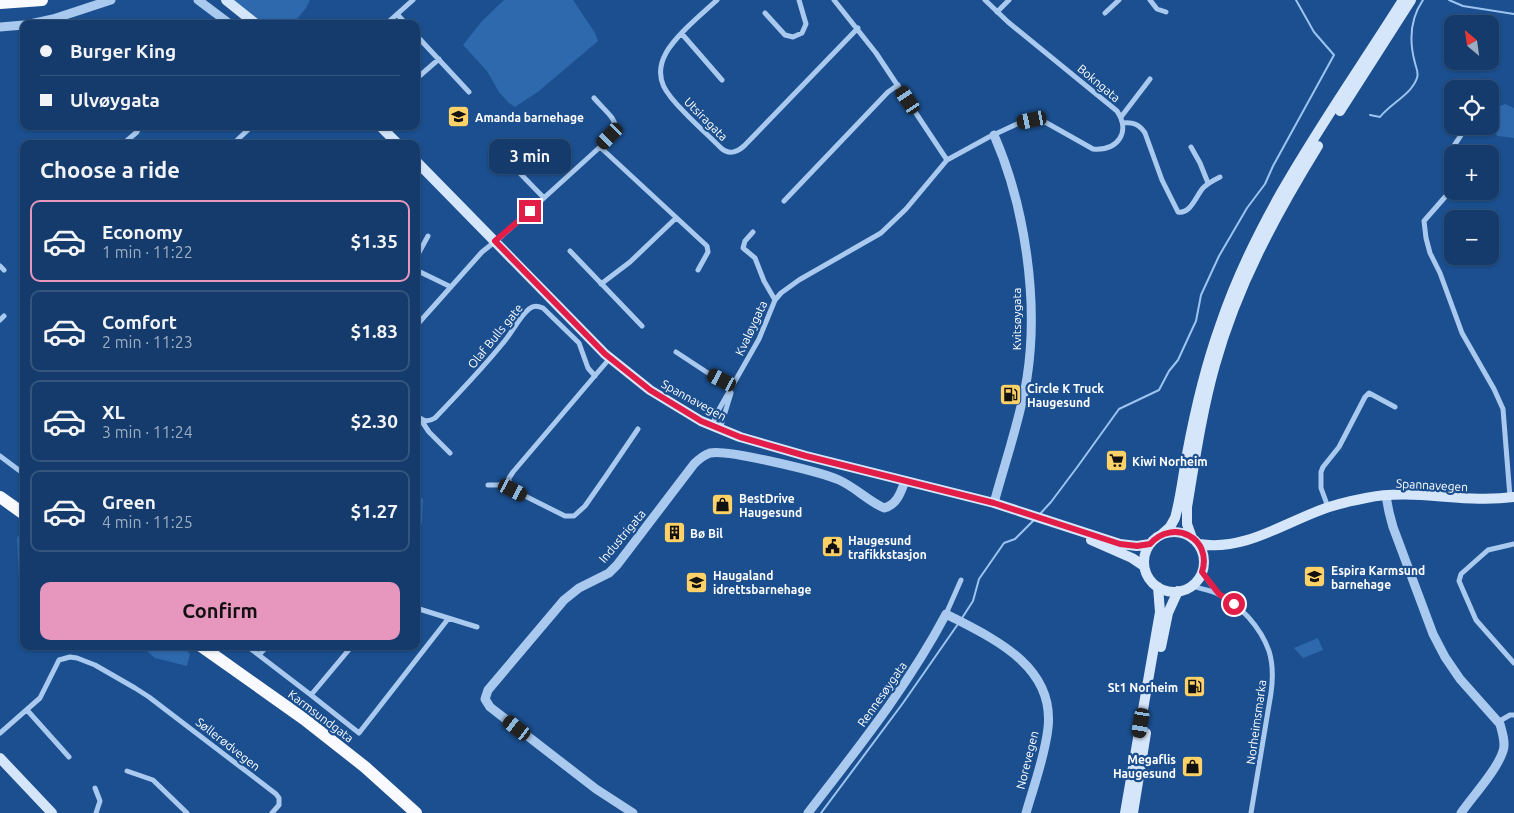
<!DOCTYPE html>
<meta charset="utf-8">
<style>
body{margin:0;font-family:Ubuntu,sans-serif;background:#214673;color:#f1f3f6;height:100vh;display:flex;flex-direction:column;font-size:19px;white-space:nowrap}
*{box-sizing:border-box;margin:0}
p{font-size:16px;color:#9dadc1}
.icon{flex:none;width:28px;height:28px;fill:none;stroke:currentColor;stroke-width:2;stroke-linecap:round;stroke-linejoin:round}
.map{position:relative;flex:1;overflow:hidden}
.details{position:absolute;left:20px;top:140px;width:400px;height:510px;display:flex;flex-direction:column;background:#143b6b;border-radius:10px;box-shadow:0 1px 4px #0004,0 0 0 1px #33557e}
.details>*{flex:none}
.guide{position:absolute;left:20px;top:20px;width:400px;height:110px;border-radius:10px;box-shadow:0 1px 4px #0004,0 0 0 1px #33557e;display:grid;align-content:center;height:110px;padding:0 20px;background:#143b6b}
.needle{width:32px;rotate:331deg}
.buttons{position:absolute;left:1444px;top:15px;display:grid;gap:10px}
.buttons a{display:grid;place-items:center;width:55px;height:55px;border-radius:10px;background:#143b6b;box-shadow:0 1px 4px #0004,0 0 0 1px #33557e;font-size:25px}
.end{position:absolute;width:22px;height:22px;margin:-11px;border:6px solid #e11d48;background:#fff;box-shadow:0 0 0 2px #fff}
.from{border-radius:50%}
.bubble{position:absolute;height:35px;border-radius:10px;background:#143b6b;box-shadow:0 1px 4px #0004,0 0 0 1px #33557e;font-size:16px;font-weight:600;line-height:35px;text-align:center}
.car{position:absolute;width:15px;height:30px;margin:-15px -8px;border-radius:6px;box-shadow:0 0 4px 1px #0007;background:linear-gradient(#222 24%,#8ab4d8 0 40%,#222 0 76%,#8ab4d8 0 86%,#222 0)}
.guide b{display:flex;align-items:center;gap:18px;height:48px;font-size:19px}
.guide b+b{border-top:1px solid #33557e}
.guide i{width:12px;height:12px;background:#f1f3f6}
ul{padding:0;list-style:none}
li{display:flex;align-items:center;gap:15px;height:82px;margin:0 10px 8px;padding:0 10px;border:2px solid #33557e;border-radius:10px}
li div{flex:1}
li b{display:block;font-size:19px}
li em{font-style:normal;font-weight:600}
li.selected{border-color:#e797bd}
li>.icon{width:45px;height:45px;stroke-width:1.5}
h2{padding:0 20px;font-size:22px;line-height:60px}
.button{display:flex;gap:10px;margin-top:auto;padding:10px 20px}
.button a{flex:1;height:58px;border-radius:10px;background:#e797bd;color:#111;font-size:20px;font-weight:600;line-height:58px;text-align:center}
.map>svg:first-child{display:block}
</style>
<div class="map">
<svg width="1514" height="813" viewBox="0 0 1514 813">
<rect width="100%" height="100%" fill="#1b4f8f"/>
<path fill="#2e69ad" d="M228,0H310L306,8L293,24H251Z
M504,0H573L595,33L598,41L539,91L515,107L509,103L499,92L487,71L463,45L482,21Z
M1505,104L1514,108V138L1498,136L1483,126H1490C1490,111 1491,109 1505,104Z
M416,493L423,499L422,523L416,533Z
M20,533L24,535V584L19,579L17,538Z
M1318,638L1323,650L1303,658L1294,648Z
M141,646H182L190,654L187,666L155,658Z"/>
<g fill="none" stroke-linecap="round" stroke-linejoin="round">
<path stroke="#9cc4f0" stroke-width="2" d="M1449,0L1463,6L1514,14
M1370,115L1380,117C1391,103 1411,95 1417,78C1419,72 1416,68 1415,63C1409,41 1410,19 1423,0
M1039,515L1051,502L1078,466L1119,409L1159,390L1169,371L1178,360L1189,336L1196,321L1201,295L1219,256L1247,208L1265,184L1273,166L1334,55L1314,32L1296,0
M962,618L973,601L979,579L1004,543L1015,539L1034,520
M821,813L903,703L958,624"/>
<path stroke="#a9c9ee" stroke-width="5" d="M717,0C702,14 676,35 666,53C650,82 672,99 690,118C700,128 711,138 721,148C729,155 736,153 744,146L858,28
M834,0L876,53L947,160
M1150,0L1157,9L1166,12
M997,12L1009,0
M765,13L785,35L793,37L802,33L806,24L799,0
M1105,13L1119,0
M397,14L406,24
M386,24L413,0
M682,34L722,80
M416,35L469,92
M416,79L439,59
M1121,117L1150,79
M1123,123C1133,122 1139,124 1145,133L1162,180L1178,212C1191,214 1196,196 1203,188C1208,183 1214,180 1220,177
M123,144L137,132L139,126
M233,144L252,126
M600,147L707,246L708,252L698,270
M1191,147L1200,163L1208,183
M510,163L544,198
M1452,175C1444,148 1456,148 1466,126
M1452,189L1424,221L1426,238L1430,253L1440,273L1462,333L1494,389L1503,409L1510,497
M784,201L888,92L898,85
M753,232L745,241L743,248L755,258L764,281L775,300
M570,251L642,326
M416,258L428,236
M0,266L4,270
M416,270L451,287
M601,284L630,262L676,218
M0,320L4,316
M416,326L482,252L502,236L600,147C625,122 615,122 594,98
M676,352L711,375L733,385
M610,358L513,472L509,478V482L513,490L565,516H574L585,506L606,476L638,429
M416,415C423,421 427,423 435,418C458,394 482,369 503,343C512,333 519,317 529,309C534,305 538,306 543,308L579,343L588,368L595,376
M421,420L429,432L450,453
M712,425L718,411L759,339L775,300L781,293L799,280L881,233L906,209L947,160L989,137L1019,123L1032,121L1045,122L1093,149C1118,151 1131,132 1117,111L1008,22L985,0
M720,429L731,393
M0,456L24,474
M488,485H509
M1328,507L1321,488V472L1323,467L1339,447L1365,397L1369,393L1395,407
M1514,544L1488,550L1461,574L1459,581L1476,620L1514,663
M1202,572L1218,594
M1192,586C1201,589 1210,590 1218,594C1240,604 1261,628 1269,651C1273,664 1273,679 1271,693L1251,813
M416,608L477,627
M946,614L961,580
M247,646L311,695L359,733L448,619
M259,655L267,646
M311,695L352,646
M27,710L69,757
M1498,722L1510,715H1514
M0,733L40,698L59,660L70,657L77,658L95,665L135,688L149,697L276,794L279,798V805L272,813
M127,771L153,780L187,813
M95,788L100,801L96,813"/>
<path stroke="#a9c9ee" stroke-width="9" d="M198,0L230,24
M30,24L53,19L111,0
M0,27L24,25
M1386,496L1389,512L1393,527L1433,634L1445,657L1460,679L1500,724C1502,732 1506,743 1503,751C1497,770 1473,796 1461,813
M994,503C1005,462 1020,420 1027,378C1039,301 1025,206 994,135
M633,813L596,789L490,707L485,699L488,690L564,600L579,588L609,573L617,565L694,464C699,459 704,455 710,453C727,449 821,472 839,480C855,487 868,501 884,508C897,505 901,492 905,481
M808,813C858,748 908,686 946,614C992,638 1055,665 1048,728C1045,756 1034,785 1026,813"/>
<path stroke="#d6e6fa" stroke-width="10" d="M226,0L256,24
M1340,111L1411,0
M380,126L398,144
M416,161L605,354L650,390L701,421L740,437L806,456L994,503L1120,544L1137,546L1150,544
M1144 562a30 30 0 1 1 60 0a30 30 0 1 1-60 0Z
M1161,535L1170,527L1175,518C1181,497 1183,475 1187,454C1195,411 1205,368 1220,326C1260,207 1337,105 1403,0
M1192,538L1187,524V507C1195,459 1202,411 1215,365C1237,286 1275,216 1318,146
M1091,540L1132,558L1144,566
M1199,544C1242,551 1279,526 1318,511C1333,505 1350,501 1366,498C1415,488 1464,504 1514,497
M1161,647L1168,613L1178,591
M0,758L52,813
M1125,813L1160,612L1158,587
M1133,813L1146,733"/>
<path stroke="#f8faff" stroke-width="12" d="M0,3L42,0
M0,497L24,514
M201,646L304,719L365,767L416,813"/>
</g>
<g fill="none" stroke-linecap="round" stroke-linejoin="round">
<path stroke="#e11d48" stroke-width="6" d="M530,211L495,241L605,354L650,390L701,421L740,437L806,456L994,503L1120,544L1137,546L1150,544C1173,518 1213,538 1202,572L1219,594L1234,604"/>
</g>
<defs>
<symbol id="school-square" viewBox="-11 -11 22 22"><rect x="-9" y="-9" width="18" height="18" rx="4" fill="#ffd166" stroke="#1b4f8f"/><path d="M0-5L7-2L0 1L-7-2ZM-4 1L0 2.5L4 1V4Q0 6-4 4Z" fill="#111"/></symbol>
<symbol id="fuel-square" viewBox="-11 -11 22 22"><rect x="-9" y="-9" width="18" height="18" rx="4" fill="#ffd166" stroke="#1b4f8f"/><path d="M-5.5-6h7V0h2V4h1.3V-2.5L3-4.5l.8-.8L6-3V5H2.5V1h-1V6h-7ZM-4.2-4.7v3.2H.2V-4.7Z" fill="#111"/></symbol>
<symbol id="supermarket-square" viewBox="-11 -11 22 22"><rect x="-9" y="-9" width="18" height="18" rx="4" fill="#ffd166" stroke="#1b4f8f"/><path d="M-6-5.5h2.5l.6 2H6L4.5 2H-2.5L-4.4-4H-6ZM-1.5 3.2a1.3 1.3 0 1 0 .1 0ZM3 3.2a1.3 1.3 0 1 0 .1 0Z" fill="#111"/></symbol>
<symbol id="shop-square" viewBox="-11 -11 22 22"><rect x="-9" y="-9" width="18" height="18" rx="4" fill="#ffd166" stroke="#1b4f8f"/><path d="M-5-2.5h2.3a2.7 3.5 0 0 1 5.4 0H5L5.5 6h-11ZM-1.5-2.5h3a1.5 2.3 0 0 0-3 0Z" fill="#111"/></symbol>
<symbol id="building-square" viewBox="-11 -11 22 22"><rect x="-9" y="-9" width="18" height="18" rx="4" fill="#ffd166" stroke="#1b4f8f"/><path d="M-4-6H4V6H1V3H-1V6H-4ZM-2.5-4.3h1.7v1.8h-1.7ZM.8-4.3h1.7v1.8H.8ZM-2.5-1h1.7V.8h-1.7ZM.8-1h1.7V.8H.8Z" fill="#111"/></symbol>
<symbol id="civic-square" viewBox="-11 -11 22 22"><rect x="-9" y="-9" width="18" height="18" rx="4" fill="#ffd166" stroke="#1b4f8f"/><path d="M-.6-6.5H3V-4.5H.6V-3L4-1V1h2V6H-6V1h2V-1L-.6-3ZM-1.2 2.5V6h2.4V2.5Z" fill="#111"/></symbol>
</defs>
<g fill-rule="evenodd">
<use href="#school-square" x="446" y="104" width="25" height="25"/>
<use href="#fuel-square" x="998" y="382" width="25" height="25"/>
<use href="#supermarket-square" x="1104" y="448" width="25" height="25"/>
<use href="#shop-square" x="710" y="492" width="25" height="25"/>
<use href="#building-square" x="662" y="520" width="25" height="25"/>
<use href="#civic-square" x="820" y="534" width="25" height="25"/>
<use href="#school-square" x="1302" y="564" width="25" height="25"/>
<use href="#school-square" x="684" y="570" width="25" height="25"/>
<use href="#fuel-square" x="1182" y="674" width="25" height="25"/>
<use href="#shop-square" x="1180" y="754" width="25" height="25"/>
</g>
<g text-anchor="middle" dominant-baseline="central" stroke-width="4.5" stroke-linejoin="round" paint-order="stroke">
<g font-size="12" fill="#fff" stroke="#1b4f8f">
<text transform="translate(1099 83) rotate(40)">Bokngata</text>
<text transform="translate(706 119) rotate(45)">Utsiragata</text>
<text transform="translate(1016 319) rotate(-90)">Kvitsøygata</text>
<text transform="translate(751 328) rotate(-65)">Kvaløygata</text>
<text transform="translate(495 336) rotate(-51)">Olaf Bulls gate</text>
<text transform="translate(694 400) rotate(29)">Spannavegen</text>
<text transform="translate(1432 485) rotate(3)">Spannavegen</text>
<text transform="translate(622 536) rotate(-50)">Industrigata</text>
<text transform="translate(882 694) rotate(-55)">Rennesøygata</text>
<text transform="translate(321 716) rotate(37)">Karmsundgata</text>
<text transform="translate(1256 722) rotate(-82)">Norheimsmarka</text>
<text transform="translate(228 744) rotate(38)">Søllerødvegen</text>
<text transform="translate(1027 760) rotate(-76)">Norevegen</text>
</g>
<g font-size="12" font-weight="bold" fill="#fff" stroke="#1b4f8f" text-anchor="start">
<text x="475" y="117">Amanda barnehage</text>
<text x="1027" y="388">Circle K Truck<tspan x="1027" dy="14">Haugesund</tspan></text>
<text x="1132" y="461">Kiwi Norheim</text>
<text x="739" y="498">BestDrive<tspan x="739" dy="14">Haugesund</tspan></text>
<text x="690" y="533">Bø Bil</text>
<text x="848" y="540">Haugesund<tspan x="848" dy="14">trafikkstasjon</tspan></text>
<text x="1331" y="570">Espira Karmsund<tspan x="1331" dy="14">barnehage</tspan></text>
<text x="713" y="575">Haugaland<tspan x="713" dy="14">idrettsbarnehage</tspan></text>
<text x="1178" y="687" text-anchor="end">St1 Norheim</text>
<text x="1176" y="759" text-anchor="end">Megaflis<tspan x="1176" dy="14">Haugesund</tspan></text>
</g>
</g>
</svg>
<div class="buttons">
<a><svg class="needle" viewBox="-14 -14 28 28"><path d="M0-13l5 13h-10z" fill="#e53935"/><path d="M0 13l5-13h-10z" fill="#9dadc1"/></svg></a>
<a><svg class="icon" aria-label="locate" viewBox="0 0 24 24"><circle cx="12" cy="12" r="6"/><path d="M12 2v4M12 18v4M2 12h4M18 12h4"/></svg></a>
<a>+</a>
<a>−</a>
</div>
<i class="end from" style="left:1234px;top:604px"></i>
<i class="end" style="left:530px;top:211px"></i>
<div class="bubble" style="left:489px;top:139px;width:82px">3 min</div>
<i class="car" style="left:908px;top:100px;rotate:326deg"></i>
<i class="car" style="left:1032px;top:120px;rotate:258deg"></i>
<i class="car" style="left:610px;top:136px;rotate:224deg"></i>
<i class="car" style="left:722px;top:380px;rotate:297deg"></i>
<i class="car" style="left:513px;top:490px;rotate:117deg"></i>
<i class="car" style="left:1141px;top:723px;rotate:190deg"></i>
<i class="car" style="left:517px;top:728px;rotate:308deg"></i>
<div class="guide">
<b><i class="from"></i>Burger King</b>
<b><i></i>Ulvøygata</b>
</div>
<section class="details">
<h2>Choose a ride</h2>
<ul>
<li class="selected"><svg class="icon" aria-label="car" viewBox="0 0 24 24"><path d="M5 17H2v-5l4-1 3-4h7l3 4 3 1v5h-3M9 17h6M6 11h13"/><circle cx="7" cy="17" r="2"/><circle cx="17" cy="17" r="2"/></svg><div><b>Economy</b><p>1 min · 11:22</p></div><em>$1.35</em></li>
<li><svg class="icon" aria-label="car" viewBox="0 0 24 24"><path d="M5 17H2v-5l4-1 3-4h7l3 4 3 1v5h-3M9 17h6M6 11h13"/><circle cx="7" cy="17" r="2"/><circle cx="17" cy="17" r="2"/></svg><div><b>Comfort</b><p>2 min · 11:23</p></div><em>$1.83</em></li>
<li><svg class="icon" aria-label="car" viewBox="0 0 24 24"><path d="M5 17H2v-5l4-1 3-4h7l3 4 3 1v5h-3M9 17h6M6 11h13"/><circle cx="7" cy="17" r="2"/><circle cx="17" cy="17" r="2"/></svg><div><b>XL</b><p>3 min · 11:24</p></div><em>$2.30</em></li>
<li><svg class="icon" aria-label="car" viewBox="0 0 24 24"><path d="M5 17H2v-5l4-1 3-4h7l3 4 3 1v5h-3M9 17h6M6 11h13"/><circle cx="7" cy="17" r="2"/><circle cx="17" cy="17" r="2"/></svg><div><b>Green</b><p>4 min · 11:25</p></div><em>$1.27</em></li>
</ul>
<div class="button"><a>Confirm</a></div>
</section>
</div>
